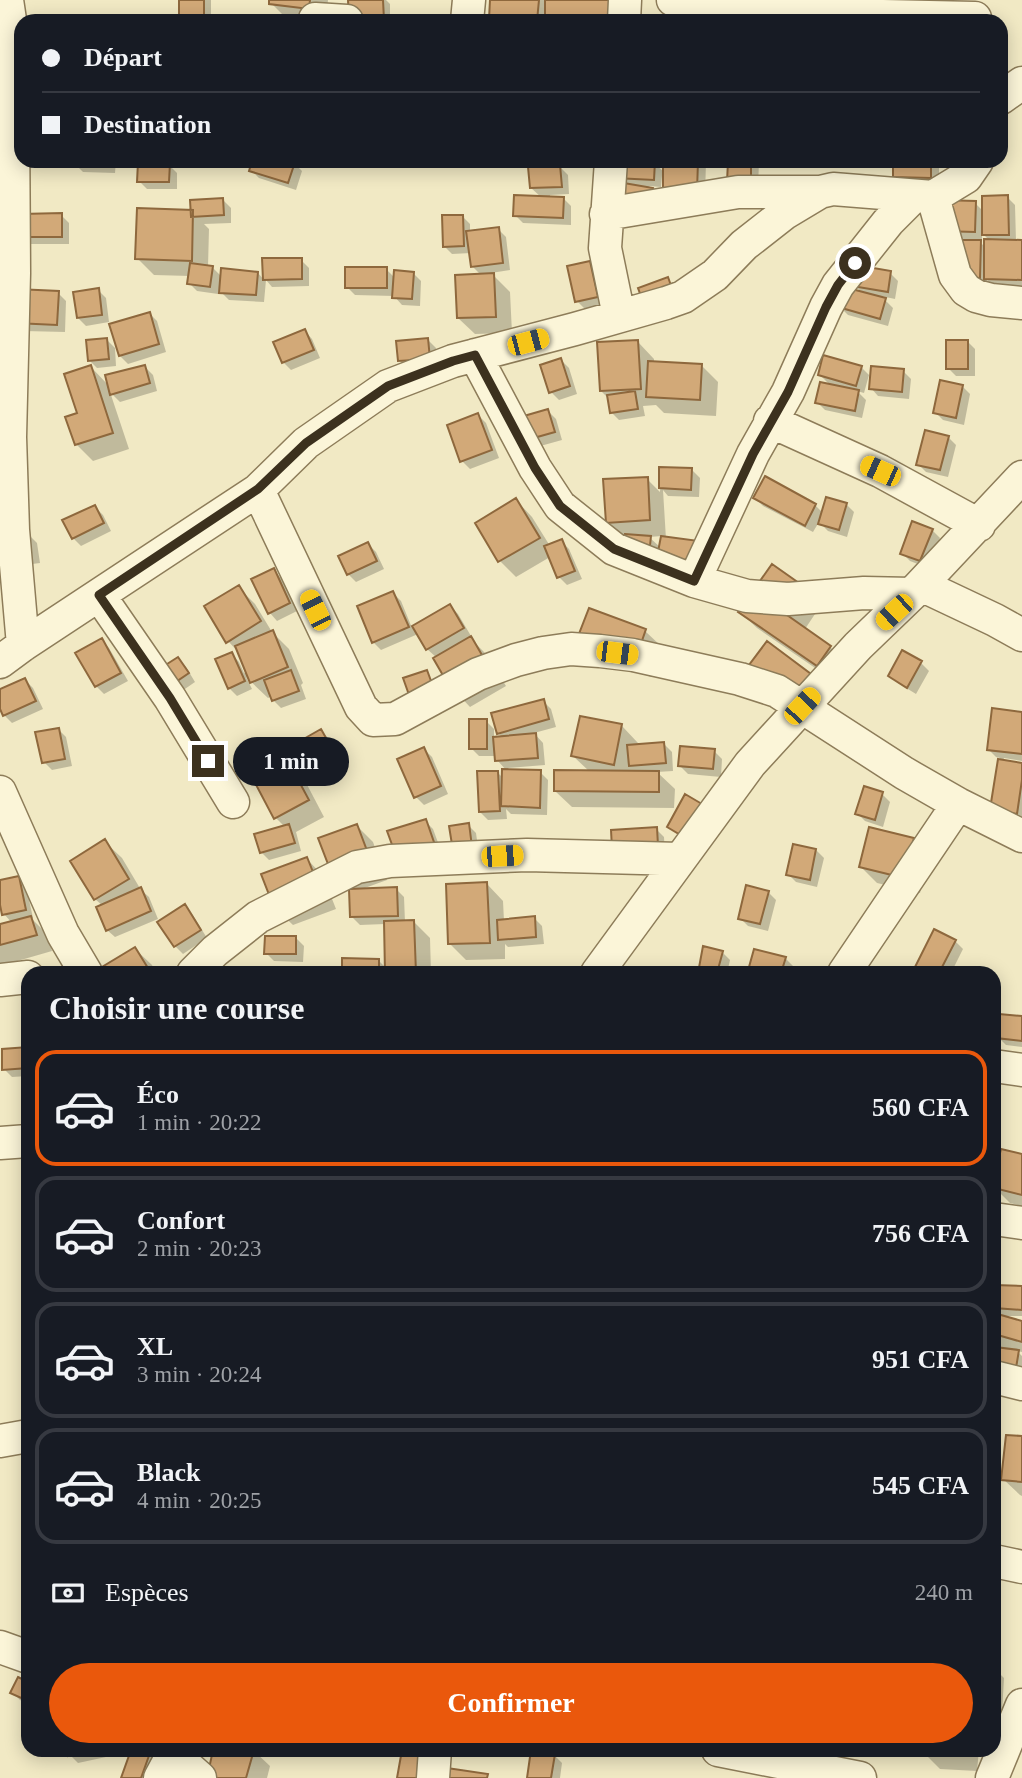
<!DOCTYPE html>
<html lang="fr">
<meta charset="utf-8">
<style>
body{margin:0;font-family:Georgia,serif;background:#20242c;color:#f1f3f6;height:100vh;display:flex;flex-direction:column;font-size:26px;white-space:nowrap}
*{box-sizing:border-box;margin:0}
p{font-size:23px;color:#9ea1a6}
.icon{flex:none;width:38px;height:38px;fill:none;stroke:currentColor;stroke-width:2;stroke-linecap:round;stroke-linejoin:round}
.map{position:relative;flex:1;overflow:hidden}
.details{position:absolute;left:21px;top:966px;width:980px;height:791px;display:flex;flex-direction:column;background:#171b24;border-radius:21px;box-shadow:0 4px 18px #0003}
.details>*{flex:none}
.top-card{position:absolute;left:14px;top:14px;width:994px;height:154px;border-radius:21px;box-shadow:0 4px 18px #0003;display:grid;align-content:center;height:154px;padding:0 28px;background:#171b24}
.end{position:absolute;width:32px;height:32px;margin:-16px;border:9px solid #3c311e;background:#fff;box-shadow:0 0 0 4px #fff}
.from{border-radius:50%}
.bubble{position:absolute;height:49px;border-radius:24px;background:#171b24;box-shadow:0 4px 18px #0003;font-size:23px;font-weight:800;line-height:49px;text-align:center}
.car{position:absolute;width:21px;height:42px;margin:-21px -10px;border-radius:9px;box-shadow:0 0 5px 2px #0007;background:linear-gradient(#f5c518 24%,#345 0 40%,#f5c518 0 76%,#345 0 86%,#f5c518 0)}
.top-card b{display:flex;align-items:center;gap:24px;height:66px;font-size:26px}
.top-card b+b{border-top:2px solid #363941}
.top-card i{width:18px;height:18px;background:#f1f3f6}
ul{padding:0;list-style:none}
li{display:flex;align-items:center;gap:21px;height:116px;margin:0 14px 10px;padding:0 14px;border:4px solid #363941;border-radius:21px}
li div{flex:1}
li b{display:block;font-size:26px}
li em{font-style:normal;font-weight:800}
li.selected{border-color:#ea580c}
li>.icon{width:63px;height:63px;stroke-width:1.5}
h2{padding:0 28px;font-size:32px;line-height:84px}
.pay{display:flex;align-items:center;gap:18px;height:77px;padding:0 28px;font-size:26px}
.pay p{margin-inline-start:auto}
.button{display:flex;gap:14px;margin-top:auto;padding:14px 28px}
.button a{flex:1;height:80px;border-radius:42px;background:#ea580c;color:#fff;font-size:28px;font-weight:800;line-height:80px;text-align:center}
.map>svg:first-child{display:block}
</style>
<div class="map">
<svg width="1022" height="1778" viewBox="0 0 1022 1778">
<rect width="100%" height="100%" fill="#f1e9c4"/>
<path fill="#0003" fill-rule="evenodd" d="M181,0H211V21H182Z
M271,0H328L326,21L287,19L271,3Z
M350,0H386L390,4V21H351Z
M492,0H614L629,21H494L491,18Z
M75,161H116L115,173L83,172L75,164Z
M254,161H287L294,163L302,171L296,190L259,178L251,170Z
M665,161H706L705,198L665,176H662L661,187L649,186L660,197L656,215L617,177L654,163L665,173Z
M730,161H759L758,189Z
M861,161H932L939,168V185H902L894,177V162Z
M169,165L177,173V189H147L139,181Z
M560,167L568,175L569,194L550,195V198H563L571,206V225L523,223L515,215L541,197L531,188Z
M1007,197L1015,205L1016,241H1022V295H1002L987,280V285L961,276V238H950L975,203L984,212ZM982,233L990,241L986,248L977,239H982Z
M223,200L231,208V223L204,224L209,229L208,267L213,268L222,277L258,273L264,280V260H301L309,268V286L272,287L266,280L264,302L229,300L219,290L218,294L197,291L189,283L190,276L154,275L137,258L192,212Z
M61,215L69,223V244H30L22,236Z
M462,216L470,224V232L498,229L506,237L510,270L491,273L510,292L512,333L475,334L458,318L482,276L472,266L471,253L452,254L444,246Z
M589,263L597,271L605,305L587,309L596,318L601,338L565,346L557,338L552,318L586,310L577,301Z
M386,269L395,278L413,273L421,281L420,306L402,305L394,296L355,295L347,287Z
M890,273L898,281L895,299L881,296L893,308L888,326L848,315L840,307L862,293L854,285Z
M98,290L106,298L109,322L86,326L78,318Z
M58,293L66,301L65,332L24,331L16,323Z
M149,313L157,321L166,352L128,364L120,356L111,325Z
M305,331L312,339L320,358L291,370L283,362Z
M107,340L115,348L116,366L97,368L89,360Z
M428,340L436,348L437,366L408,369L400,361Z
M967,341L975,349V376H956L948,368Z
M638,342L654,359V364L702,366L718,382L716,416L664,413L656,405L643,406L645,416L619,420L611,412L609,399L601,391Z
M561,360L569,368L577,394L559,400L551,392Z
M91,367L110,387L145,367L153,375L157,391L120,402L110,392L129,449L93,461L76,444L79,414Z
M861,367L869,375L864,393L857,391L866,400L862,418L825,410L817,402L831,386L820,375Z
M903,371L911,379L909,399L878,396L871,388Z
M962,386L970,394L964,425L943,420L935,412Z
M548,411L556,419L562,440L526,450Z
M478,415L486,423L499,458L470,469L462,461Z
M948,437L956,445L948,477L926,472L918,464Z
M661,469L692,470L700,478L699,497L668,496L663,490L666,539L704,569L624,538L608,522L647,479L660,492ZM662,536L661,548L649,537Z
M766,478L815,505L823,513L846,504L854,512L847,537L828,531L819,522L813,532L763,506L755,498Z
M516,500L532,517L550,546L561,541L569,549L582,579L567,585L559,577L550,557L516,577L500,561Z
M95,507L103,515L111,531L81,546L73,538Z
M932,530L940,538L928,568L910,561L902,553Z
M29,535L37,543L40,563L17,566Z
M368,544L376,552L384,569L356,582L348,574Z
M273,570L281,578L297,611L277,621L270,613Z
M238,587L255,604L272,632L289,649L303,683L301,685L306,699L281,708L273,700L272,696L268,698L246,677L252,689L237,696L229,688L232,654L239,662L244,673L247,672L240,654L228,641Z
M393,593L401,601L412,628L450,606L458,614L471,636L469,637L487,655L506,686L470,707L454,690L437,658L427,649L418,634L381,650L373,642Z
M821,605L805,629L830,647L846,663L834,681L757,628L740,612Z
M590,610L645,631L662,647L651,677L595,655Z
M101,640L109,648L128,681L104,694L96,686Z
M903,652L921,663L929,671L916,694L898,683L890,675Z
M178,659L186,667L195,682L182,691L188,697L202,726L165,689Z
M25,680L33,688L43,709L12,723L4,715L0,705V691Z
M543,701L551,709L556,727L534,733L543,743L545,765L508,768V771L540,772L548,780L547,815L511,814L506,809L507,819L488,820L480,812L497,772L504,779L507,771L497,760V756H479L471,748L486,721L494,729V739L503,738L498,733Z
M1022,714V761L1004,758L1003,761L1022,764V820L992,809L1000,758L996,757L988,749Z
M622,726L638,743L637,746L664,744L672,752L673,771L657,772L675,789L674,808L572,807L555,791L590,772L573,756Z
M58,729L66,737L72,766L52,770L44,762Z
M321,731L329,739L342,762L316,776L308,768Z
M424,749L432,757L448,794L424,805L416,797Z
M714,751L722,759L721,777L688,774L680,766Z
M287,761L303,777L324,817L296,832L301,851L269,860L261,852L285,827L276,818Z
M865,788L882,794L890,802L883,827L865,821L857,813Z
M425,821L433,829L443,856L390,832Z
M468,825L476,833L480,862L464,865Z
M357,826L373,842L387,880L362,889H396L404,897L405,922H414L430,938L431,973H344L379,961L387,969L385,924L360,925L352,917L350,893L334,876Z
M656,829L664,837L665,854L613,832Z
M913,840L929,856L920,893L877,883L861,867Z
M105,842L122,858L141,890L149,897L158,919L115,937L107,930L103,906L95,899Z
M816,850L824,858L817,887L796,882L788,874Z
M307,859L323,876L336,909L293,925L276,909Z
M18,878L26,886L33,918H31L47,934L52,951L0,966V923L1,926L12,923L4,914L0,896V882Z
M487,884L503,901L504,921L534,918L542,926L544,944L508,947L505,944V959L466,960L450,944Z
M768,892L776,900L768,931L748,926L740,918Z
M184,907L192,914L207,938L183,954L175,946Z
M296,938L304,946L303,962L274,961L266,953Z
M955,941L963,949L951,973H914Z
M135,949L152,965L156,973H95Z
M722,952L730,960L727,973H699Z
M785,958L793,966L791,973H758L751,966Z
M1022,1018V1047L1006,1045L998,1037Z
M28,1049V1076L12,1077L4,1069Z
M1022,1156V1206L1010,1203L994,1187V1184Z
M994,1287L1022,1288V1316H1003V1317L1022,1322V1352L1017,1351L1022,1356V1381L994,1372L996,1349L1003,1350L994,1341Z
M1022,1438V1496L1020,1495L1003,1479Z
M994,1668L1004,1678L1002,1713H994Z
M28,1683V1704L20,1700L12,1692Z
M68,1750H104L106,1757L78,1763L70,1755Z
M133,1750H158L151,1778H124Z
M215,1750H253L270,1766L267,1778H208Z
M668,1750H710L709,1757Z
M924,1750H979L977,1771L940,1769L924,1753Z
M554,1755L562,1763L560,1778H528Z"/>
<path fill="#d2a978" stroke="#8e683d" stroke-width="2" d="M179,0H204V20H179Z
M269,0H310L309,9L269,4Z
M348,0H383L384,20L349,21Z
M490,0H539L537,21L489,19Z
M545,0H613L612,21H545Z
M73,161H108V166L73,165Z
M252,161H293L295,162L288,183L249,171Z
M616,161H655L654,180L615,178Z
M663,161H698L697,191L663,190Z
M728,161H751V182H727Z
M893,161H931V178L893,177Z
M138,162L170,163L169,182H137Z
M560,165L562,187L530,188L528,167Z
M618,182L653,188L649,208L614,202Z
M514,195L564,197L563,218L513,216Z
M1008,195L1009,235H982V196Z
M223,198L224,215L191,217L190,200Z
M941,200L976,201L975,232L940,231Z
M137,208L193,210L192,261L135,259Z
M62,213V237H21V214Z
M442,215H463L464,246L443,247Z
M499,227L503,263L471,267L466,231Z
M984,239L1022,240V280L984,279Z
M960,240H981L980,278L959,277Z
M262,258H302V279L263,280Z
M590,261L598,297L575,302L567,266Z
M190,263L213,266L210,287L187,284Z
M856,265L891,271L888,292L852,286Z
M345,267H387V288H345Z
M221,268L258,272L256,295L219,293Z
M394,270L414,272L412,299L392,298Z
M494,273L496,317L457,318L455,275Z
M668,277L675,297L645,307L638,288Z
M844,287L886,298L880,319L838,307Z
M99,288L102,315L77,318L73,292Z
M16,289L59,291L57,325L15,323Z
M150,312L159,344L119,356L109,324Z
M305,329L314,350L282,363L273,342Z
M107,338L109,359L88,361L86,340Z
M428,338L430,359L398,361L396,341Z
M638,340L641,389L600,391L597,342Z
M946,340H968V369H946Z
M823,355L862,366L856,386L818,375Z
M561,358L570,386L549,393L540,365Z
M648,361L702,364L700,400L646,397Z
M91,365L113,433L75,445L65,417L77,413L64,374Z
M145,365L150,383L110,395L105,375Z
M871,366L904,369L902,392L869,389Z
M940,380L963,385L956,418L933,413Z
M820,382L859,390L855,411L815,403Z
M635,391L638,409L610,413L607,395Z
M548,409L555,432L516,443L510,420Z
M478,413L492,450L460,462L447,425Z
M925,430L949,436L940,470L916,465Z
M659,467L692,468L691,490L659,488Z
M765,476L816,504L805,526L753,498Z
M648,477L650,520L606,523L603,479Z
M826,497L847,503L839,530L818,524Z
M516,498L540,538L498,562L475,523Z
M95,505L104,523L72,539L62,520Z
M912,521L933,529L920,561L900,554Z
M625,534L651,536L649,555L623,553Z
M661,536L699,541L697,562L657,557Z
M562,539L575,571L557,578L544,546Z
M368,542L377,561L347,575L338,556Z
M772,564L806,588L787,615L831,646L817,666L738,612Z
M274,568L290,603L268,614L251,579Z
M239,585L261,621L226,643L204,606Z
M393,591L409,627L372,643L357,606Z
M450,604L464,628L426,650L412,626Z
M589,608L646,629L635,661L577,639Z
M273,630L288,667L250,683L235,646Z
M471,636L490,669L452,691L433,658Z
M102,638L121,673L95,687L75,653Z
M767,641L811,674L790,701L746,669Z
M902,650L922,661L907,688L888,676Z
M232,652L245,681L228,689L215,659Z
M178,657L189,673L164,690L153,673Z
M291,670L299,691L272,701L264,680Z
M427,670L438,700L414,709L403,678Z
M25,678L36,701L3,716L0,709V689Z
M544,699L549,719L497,734L491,713Z
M992,708L1022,712V754L987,750Z
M580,716L622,724L614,765L571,756Z
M469,719H487V749H469Z
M59,728L65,759L42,763L35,732Z
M321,729L335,754L307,769L293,745Z
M536,733L538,758L495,761L493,737Z
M664,742L666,763L629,766L627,745Z
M680,746L715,749L713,769L678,766Z
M424,747L441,786L414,798L397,759Z
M287,759L309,800L274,819L252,777Z
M998,759L1022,763V780L1017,814L990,809Z
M502,769L541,770L540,808L501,806Z
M554,770L659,771V792L554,791Z
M477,771H498L500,811L479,812Z
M864,786L883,792L875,820L855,814Z
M685,794L702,804L684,837L667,827Z
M426,819L436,848L398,861L387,831Z
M469,823L473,855L454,857L449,826Z
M289,824L295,843L260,853L254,834Z
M357,824L372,864L333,877L318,838Z
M657,827L658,846L612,849L611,830Z
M869,827L914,838L904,878L859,867Z
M105,839L129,879L94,900L70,861Z
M793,844L816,849L810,880L786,875Z
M307,857L321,892L275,910L261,874Z
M19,876L26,910L2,915L0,905V880Z
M487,882L490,943L448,944L446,884Z
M746,885L769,891L760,924L738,919Z
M141,887L151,911L106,931L96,907Z
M397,887L398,916L350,917L349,889Z
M185,904L201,930L174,947L157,922Z
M31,916L37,935L0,945V924Z
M535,916L536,937L498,940L497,920Z
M414,920L416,973H385L384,921Z
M934,929L956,940L939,973H912Z
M265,936H296V954H264Z
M703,946L723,951L717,973H698Z
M135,947L151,973H92Z
M754,949L786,957L781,973H773L749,967Z
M342,958L379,959V973H342Z
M999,1014L1022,1016V1041L996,1038Z
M28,1047V1068L2,1070V1049Z
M1001,1149L1022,1154V1195L994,1188V1177Z
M994,1285L1022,1286V1310L994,1308Z
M994,1313L1022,1321V1342L994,1334Z
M995,1347L1019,1350L1015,1374L994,1371Z
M1006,1435L1022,1436V1482L1001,1480Z
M23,1558H28V1579L22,1578Z
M18,1677L28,1682V1701L10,1693Z
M66,1750H94L68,1756Z
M131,1750H151L141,1778H121Z
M213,1750H254L246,1778H207Z
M402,1750L421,1753L417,1778H397Z
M531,1750L555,1754L551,1778H527Z
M922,1750H962L961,1756L922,1753Z
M447,1768L488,1774L487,1778H445Z"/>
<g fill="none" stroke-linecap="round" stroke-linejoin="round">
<defs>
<path id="street" d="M7,0L13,40V117L14,273L10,437L13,530L23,645
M673,0L755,10L837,15L975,18
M315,19L347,21
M467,21L469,0
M624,21L625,0
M1001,98L1022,83
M611,161L605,248L619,316
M933,197L955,275L966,290L976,296L991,300L1022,303
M606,214L738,192H819
M475,355L535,468L560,506L614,549L694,581L747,596L788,599L864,593L912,594
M770,421L880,471L979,525
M258,490L361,707L373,720L395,719L478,674L516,660L543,653L571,649L600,651L633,655L740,679L777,691L904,773L958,804L1022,836
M694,581L753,454L788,392L826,307L838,285L888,222L913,197
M921,585L995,620L1022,635
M99,595L170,698L233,802
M0,662L23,645L258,490L306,443L388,386L453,361L575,329L666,303L683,297L715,275L744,245L785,213L820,192L833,189L933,197L966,177L977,161
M0,792L63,934L86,973
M193,973L215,951L258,917L357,867L390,861L527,855L680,859
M597,973L750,764L858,646L912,594L1022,477
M844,973L958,804
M0,980L28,977
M994,1066L1022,1070
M0,1143L28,1141
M994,1219L1022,1223
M994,1377L1022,1384
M0,1441L28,1436
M994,1561L1022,1567
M0,1647L28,1657
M718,1750L860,1778
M173,1754L200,1778
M160,1778L175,1750
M433,1778L435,1750
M992,1778L1022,1705"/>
</defs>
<use href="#street" stroke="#8d7c59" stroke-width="35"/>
<use href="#street" stroke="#fbf5d8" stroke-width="32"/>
</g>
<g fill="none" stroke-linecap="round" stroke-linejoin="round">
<path stroke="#3c311e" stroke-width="9" d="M208,761L170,698L99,595L258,489L306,443L388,386L453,361L475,355L535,468L560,506L614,549L694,581L753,454L788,392L826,307L838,285L855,263"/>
</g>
</svg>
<i class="end from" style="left:855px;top:263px"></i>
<i class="end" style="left:208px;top:761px"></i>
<div class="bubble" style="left:233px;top:737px;width:116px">1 min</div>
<i class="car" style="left:528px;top:342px;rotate:75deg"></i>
<i class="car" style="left:880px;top:471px;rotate:294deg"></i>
<i class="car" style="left:315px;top:610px;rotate:334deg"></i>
<i class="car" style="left:894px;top:612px;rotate:227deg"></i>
<i class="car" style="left:617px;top:653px;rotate:97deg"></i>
<i class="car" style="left:802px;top:706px;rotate:43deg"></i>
<i class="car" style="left:502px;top:856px;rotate:87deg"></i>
<div class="top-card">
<b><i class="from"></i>Départ</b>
<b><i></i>Destination</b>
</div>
<section class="details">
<h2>Choisir une course</h2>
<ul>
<li class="selected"><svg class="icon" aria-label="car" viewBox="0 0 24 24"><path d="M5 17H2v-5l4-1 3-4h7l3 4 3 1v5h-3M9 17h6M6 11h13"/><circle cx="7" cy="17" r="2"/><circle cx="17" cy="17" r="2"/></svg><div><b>Éco</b><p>1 min · 20:22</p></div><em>560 CFA</em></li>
<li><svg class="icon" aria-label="car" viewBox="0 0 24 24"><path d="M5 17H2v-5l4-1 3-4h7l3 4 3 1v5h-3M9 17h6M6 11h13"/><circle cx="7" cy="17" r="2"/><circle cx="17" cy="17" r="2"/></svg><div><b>Confort</b><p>2 min · 20:23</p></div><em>756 CFA</em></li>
<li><svg class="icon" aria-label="car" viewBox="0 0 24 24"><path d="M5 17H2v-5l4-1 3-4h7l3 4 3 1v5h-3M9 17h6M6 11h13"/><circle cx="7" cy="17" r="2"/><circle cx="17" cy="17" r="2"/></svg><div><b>XL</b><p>3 min · 20:24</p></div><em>951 CFA</em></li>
<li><svg class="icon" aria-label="car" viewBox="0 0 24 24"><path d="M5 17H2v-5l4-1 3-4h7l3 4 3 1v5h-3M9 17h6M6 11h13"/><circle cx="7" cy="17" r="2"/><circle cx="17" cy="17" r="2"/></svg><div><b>Black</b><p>4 min · 20:25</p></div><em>545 CFA</em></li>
</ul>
<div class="pay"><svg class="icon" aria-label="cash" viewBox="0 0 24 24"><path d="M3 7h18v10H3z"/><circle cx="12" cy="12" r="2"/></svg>Espèces<p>240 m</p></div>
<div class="button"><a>Confirmer</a></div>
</section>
</div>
